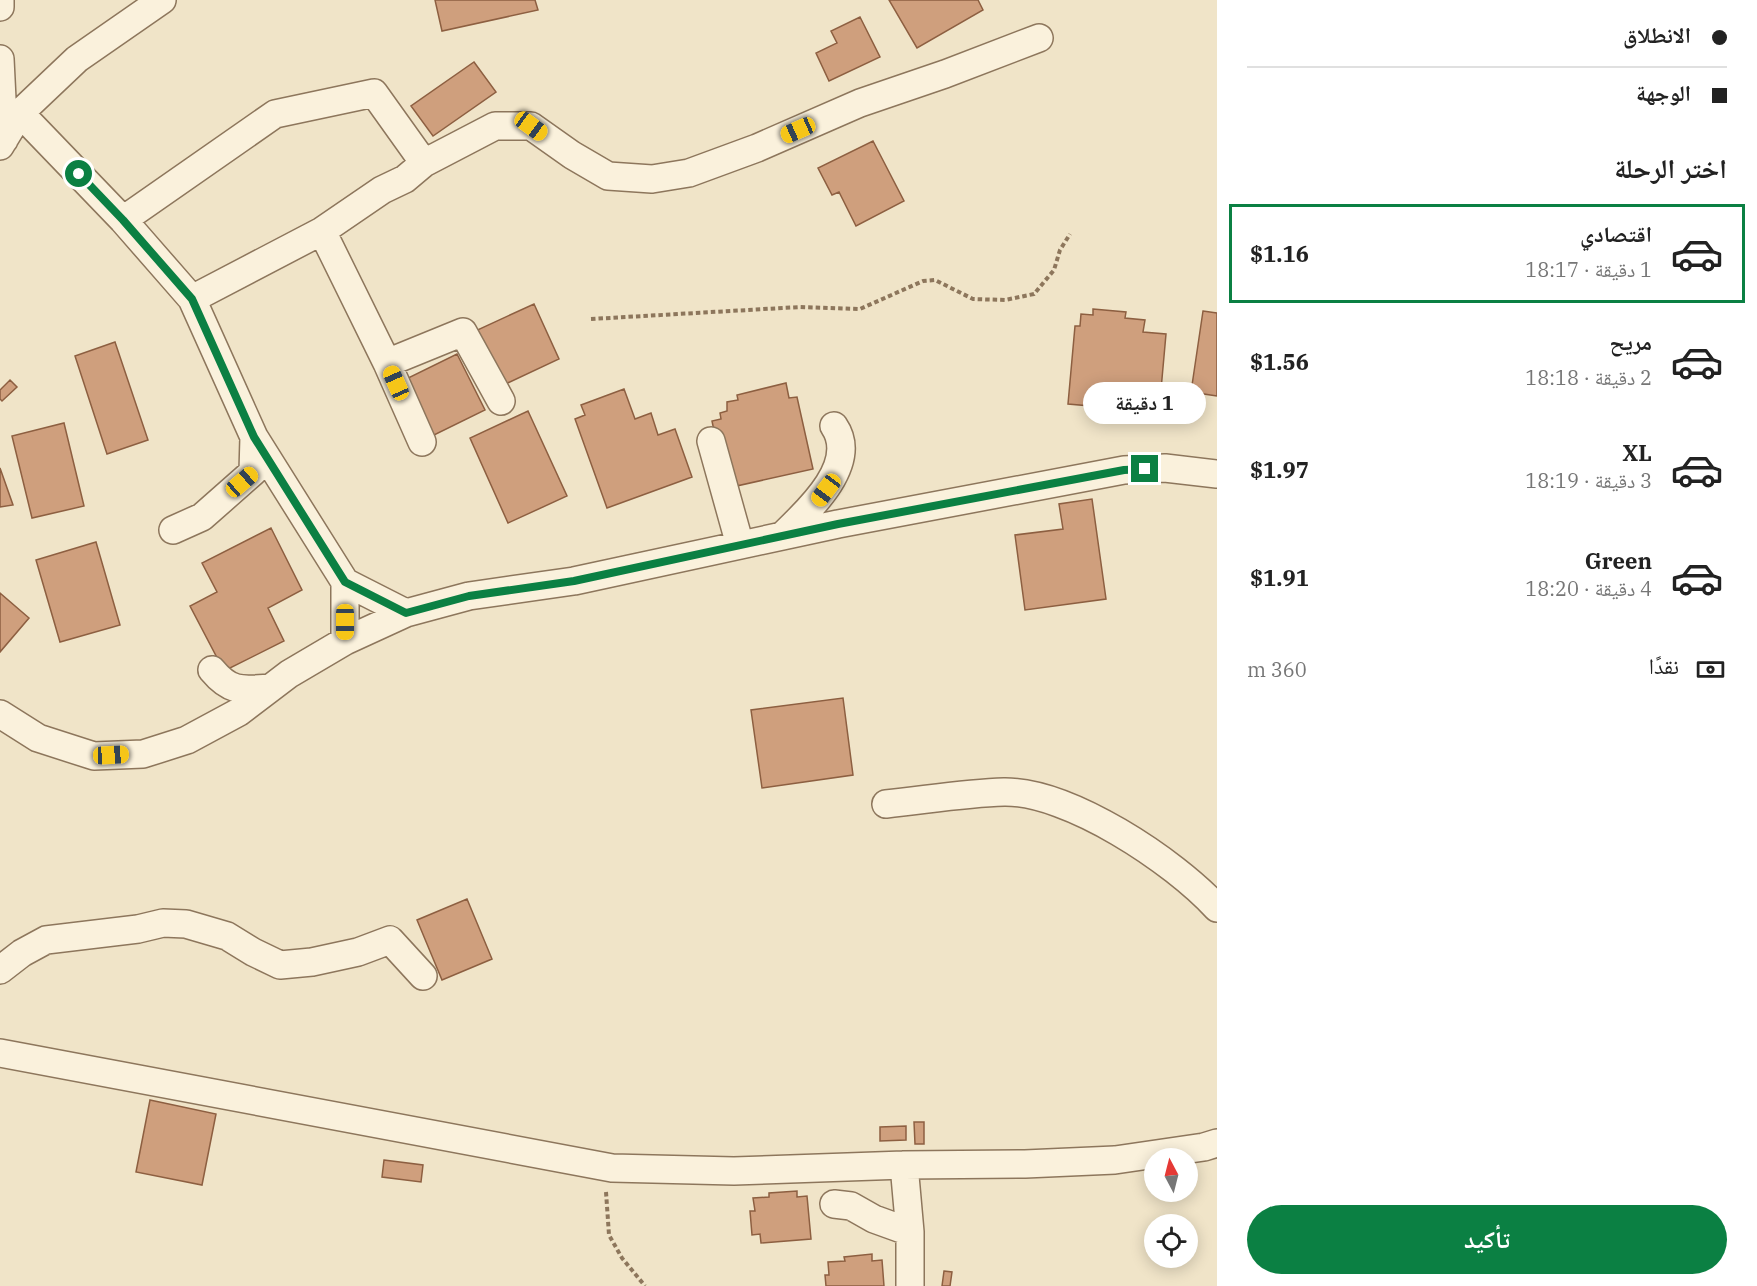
<!DOCTYPE html>
<html lang="ar">
<meta charset="utf-8">
<style>
body{margin:0;font-family:"IBM Plex Serif","Noto Naskh Arabic",serif;background:#f6f6f6;color:#222;direction:rtl;height:100vh;display:flex;flex-direction:column;font-size:22px;white-space:nowrap}
*{box-sizing:border-box;margin:0}
p{font-size:20px;color:#767676}
.icon{flex:none;width:33px;height:33px;fill:none;stroke:currentColor;stroke-width:2;stroke-linecap:round;stroke-linejoin:round}
.map{position:relative;flex:1;overflow:hidden;direction:ltr}
.side{display:flex;flex-direction:column;background:#fff;width:540px}
.side>*{flex:none}
.top-card{display:grid;align-content:center;height:132px;padding:0 30px;background:#fff}
.needle{width:39px;rotate:353deg}
.fabs{position:absolute;left:1144px;top:1148px;display:grid;gap:12px}
.fabs a{display:grid;place-items:center;width:54px;height:54px;border-radius:50%;background:#fff;box-shadow:0 3px 15px #0003;font-size:30px}
.end{position:absolute;width:27px;height:27px;margin:-14px;border:8px solid #0b8043;background:#fff;box-shadow:0 0 0 3px #fff}
.from{border-radius:50%}
.bubble{position:absolute;height:42px;border-radius:21px;background:#fff;box-shadow:0 3px 15px #0003;font-size:20px;font-weight:700;line-height:42px;text-align:center;direction:rtl}
.car{position:absolute;width:18px;height:36px;margin:-18px -9px;border-radius:8px;box-shadow:0 0 4px 2px #0007;background:linear-gradient(#f5c518 24%,#345 0 40%,#f5c518 0 76%,#345 0 86%,#f5c518 0)}
.top-card b{display:flex;align-items:center;gap:21px;height:57px;font-size:22px}
.top-card b+b{border-top:2px solid #e0e0e0}
.top-card i{width:15px;height:15px;background:#222}
ul{padding:0;list-style:none}
li{display:flex;align-items:center;gap:18px;height:99px;margin:0 12px 9px;padding:0 18px;border:3px solid transparent;border-radius:0px}
li div{flex:1}
li b{display:block;font-size:22px}
li em{font-style:normal;font-weight:700}
li.active{border-color:#0b8043}
li>.icon{width:54px;height:54px;stroke-width:1.5}
h2{padding:0 30px;font-size:27px;line-height:72px}
.pay{display:flex;align-items:center;gap:15px;height:66px;padding:0 30px;font-size:22px}
.pay p{margin-inline-start:auto}
.primary-button{display:flex;gap:12px;margin-top:auto;padding:12px 30px}
.primary-button a{flex:1;height:69px;border-radius:36px;background:#0b8043;color:#fff;font-size:24px;font-weight:700;line-height:69px;text-align:center}
main{display:flex;flex:1;min-height:0}
.map>svg:first-child{display:block}
</style>
<main>
<section class="side">
<div class="top-card">
<b><i class="from"></i>الانطلاق</b>
<b><i></i>الوجهة</b>
</div>
<h2>اختر الرحلة</h2>
<ul>
<li class="active"><svg class="icon" aria-label="car" viewBox="0 0 24 24"><path d="M5 17H2v-5l4-1 3-4h7l3 4 3 1v5h-3M9 17h6M6 11h13"/><circle cx="7" cy="17" r="2"/><circle cx="17" cy="17" r="2"/></svg><div><b>اقتصادي</b><p>1 دقيقة · 18:17</p></div><em>$1.16</em></li>
<li><svg class="icon" aria-label="car" viewBox="0 0 24 24"><path d="M5 17H2v-5l4-1 3-4h7l3 4 3 1v5h-3M9 17h6M6 11h13"/><circle cx="7" cy="17" r="2"/><circle cx="17" cy="17" r="2"/></svg><div><b>مريح</b><p>2 دقيقة · 18:18</p></div><em>$1.56</em></li>
<li><svg class="icon" aria-label="car" viewBox="0 0 24 24"><path d="M5 17H2v-5l4-1 3-4h7l3 4 3 1v5h-3M9 17h6M6 11h13"/><circle cx="7" cy="17" r="2"/><circle cx="17" cy="17" r="2"/></svg><div><b>XL</b><p>3 دقيقة · 18:19</p></div><em>$1.97</em></li>
<li><svg class="icon" aria-label="car" viewBox="0 0 24 24"><path d="M5 17H2v-5l4-1 3-4h7l3 4 3 1v5h-3M9 17h6M6 11h13"/><circle cx="7" cy="17" r="2"/><circle cx="17" cy="17" r="2"/></svg><div><b>Green</b><p>4 دقيقة · 18:20</p></div><em>$1.91</em></li>
</ul>
<div class="pay"><svg class="icon" aria-label="cash" viewBox="0 0 24 24"><path d="M3 7h18v10H3z"/><circle cx="12" cy="12" r="2"/></svg>نقدًا<p>360 m</p></div>
<div class="primary-button"><a>تأكيد</a></div>
</section>
<div class="map">
<svg width="1217" height="1286" viewBox="0 0 1217 1286">
<rect width="100%" height="100%" fill="#f0e4c8"/>
<path fill="#cf9f7d" stroke="#8d5f41" stroke-width="1.5" d="M435,0H535L538,10L442,31Z
M889,0H978L983,10L917,48Z
M860,17L880,57L829,81L816,53L837,43L831,31Z
M474,62L496,92L433,136L411,106Z
M873,141L904,201L856,226L839,192L832,195L818,168Z
M534,304L559,359L499,387L473,332Z
M1093,309L1126,312L1125,318L1145,320L1143,332L1166,334L1159,412L1068,404L1075,326H1080L1081,314L1093,315Z
M1203,311L1217,313V396L1191,392Z
M115,342L148,440L107,454L75,356Z
M457,354L485,410L432,436L404,380Z
M10,380L17,387L2,401L0,399V390Z
M786,383L789,398L797,397L813,469L732,487L717,445L712,421L721,419L720,413L727,411V402L738,400L737,395Z
M624,389L635,419L651,413L658,435L675,429L692,477L607,508L575,419L585,415L581,405Z
M528,411L567,496L508,523L470,438Z
M64,423L84,506L32,518L12,436Z
M0,468L13,505L0,507Z
M1092,499L1106,599L1025,610L1015,535L1063,529L1059,504Z
M271,528L302,590L268,608L284,641L224,671L190,606L217,592L202,563Z
M96,542L120,625L60,642L36,560Z
M0,593L29,618L0,652Z
M843,698L853,775L762,788L751,710Z
M467,899L492,959L442,980L417,920Z
M150,1100L216,1114L202,1185L136,1172Z
M914,1122H924V1144H915Z
M906,1126V1140L880,1141V1127Z
M384,1160L423,1165L421,1182L382,1177Z
M797,1191V1197L807,1196L811,1239L761,1243L760,1234L752,1235L750,1211H755L753,1198L769,1197V1193Z
M872,1254V1261L882,1260L884,1286H826L825,1275H829L828,1262L845,1261L844,1257Z
M944,1271L952,1272L950,1286H942Z"/>
<g fill="none" stroke-linecap="round" stroke-linejoin="round">
<defs>
<path id="minor" d="M0,7V0
M0,59L4,140
M20,113L123,220L192,299L254,437L345,582
M0,146L20,113L77,59L162,0
M123,220L275,114L374,93L424,163
M322,231L387,363L463,332L501,401
M192,299L322,231L382,190L405,179L424,163L495,126H531L572,155L608,176L652,179L689,173L757,148L860,103L945,74L1039,38
M387,363L422,442
M711,441L740,545
M173,530L202,517L253,472L254,437
M782,536C807,512 860,464 834,426
M345,641L406,613
M212,670C231,693 243,690 270,688
M0,714L38,738L94,756L143,754L187,740L239,712L289,674L345,641V582L406,613L469,596L574,581L838,524L1124,470L1165,468L1217,474
M886,804C925,800 965,793 1004,792C1069,791 1174,861 1217,908
M0,970L22,953L46,940L138,929L163,923L186,924L227,936L253,952L280,965L312,962L358,952L390,940L423,976
M0,1053L612,1168L734,1171L904,1165L1025,1164L1115,1160L1204,1147L1217,1143
M904,1165L910,1232V1286
M834,1204L851,1206L874,1219L910,1232"/>
</defs>
<use href="#minor" stroke="#8d765c" stroke-width="30"/>
<path stroke="#8d765c" stroke-width="4" stroke-dasharray="4.5 3" stroke-linecap="butt" d="M591,319L800,307L860,309L923,281L935,280L973,299L1005,300L1034,294L1054,270L1060,250L1070,234
M606,1192L609,1235L622,1258L645,1286"/>
<use href="#minor" stroke="#faf1dc" stroke-width="27"/>
</g>
<g fill="none" stroke-linecap="round" stroke-linejoin="round">
<path stroke="#0b8043" stroke-width="8" d="M79,174L123,220L192,299L254,437L345,582L406,613L469,596L574,581L838,524L1124,470L1145,469"/>
</g>
</svg>
<div class="fabs">
<a><svg class="needle" viewBox="-14 -14 28 28"><path d="M0-13l5 13h-10z" fill="#e53935"/><path d="M0 13l5-13h-10z" fill="#767676"/></svg></a>
<a><svg class="icon" aria-label="locate" viewBox="0 0 24 24"><circle cx="12" cy="12" r="6"/><path d="M12 2v4M12 18v4M2 12h4M18 12h4"/></svg></a>
</div>
<i class="end from" style="left:79px;top:174px"></i>
<i class="end" style="left:1145px;top:469px"></i>
<div class="bubble" style="left:1083px;top:382px;width:123px">1 دقيقة</div>
<i class="car" style="left:531px;top:126px;rotate:126deg"></i>
<i class="car" style="left:798px;top:130px;rotate:246deg"></i>
<i class="car" style="left:396px;top:383px;rotate:336deg"></i>
<i class="car" style="left:242px;top:482px;rotate:49deg"></i>
<i class="car" style="left:826px;top:490px;rotate:217deg"></i>
<i class="car" style="left:345px;top:622px;rotate:180deg"></i>
<i class="car" style="left:111px;top:755px;rotate:87deg"></i>
</div>
</main>
